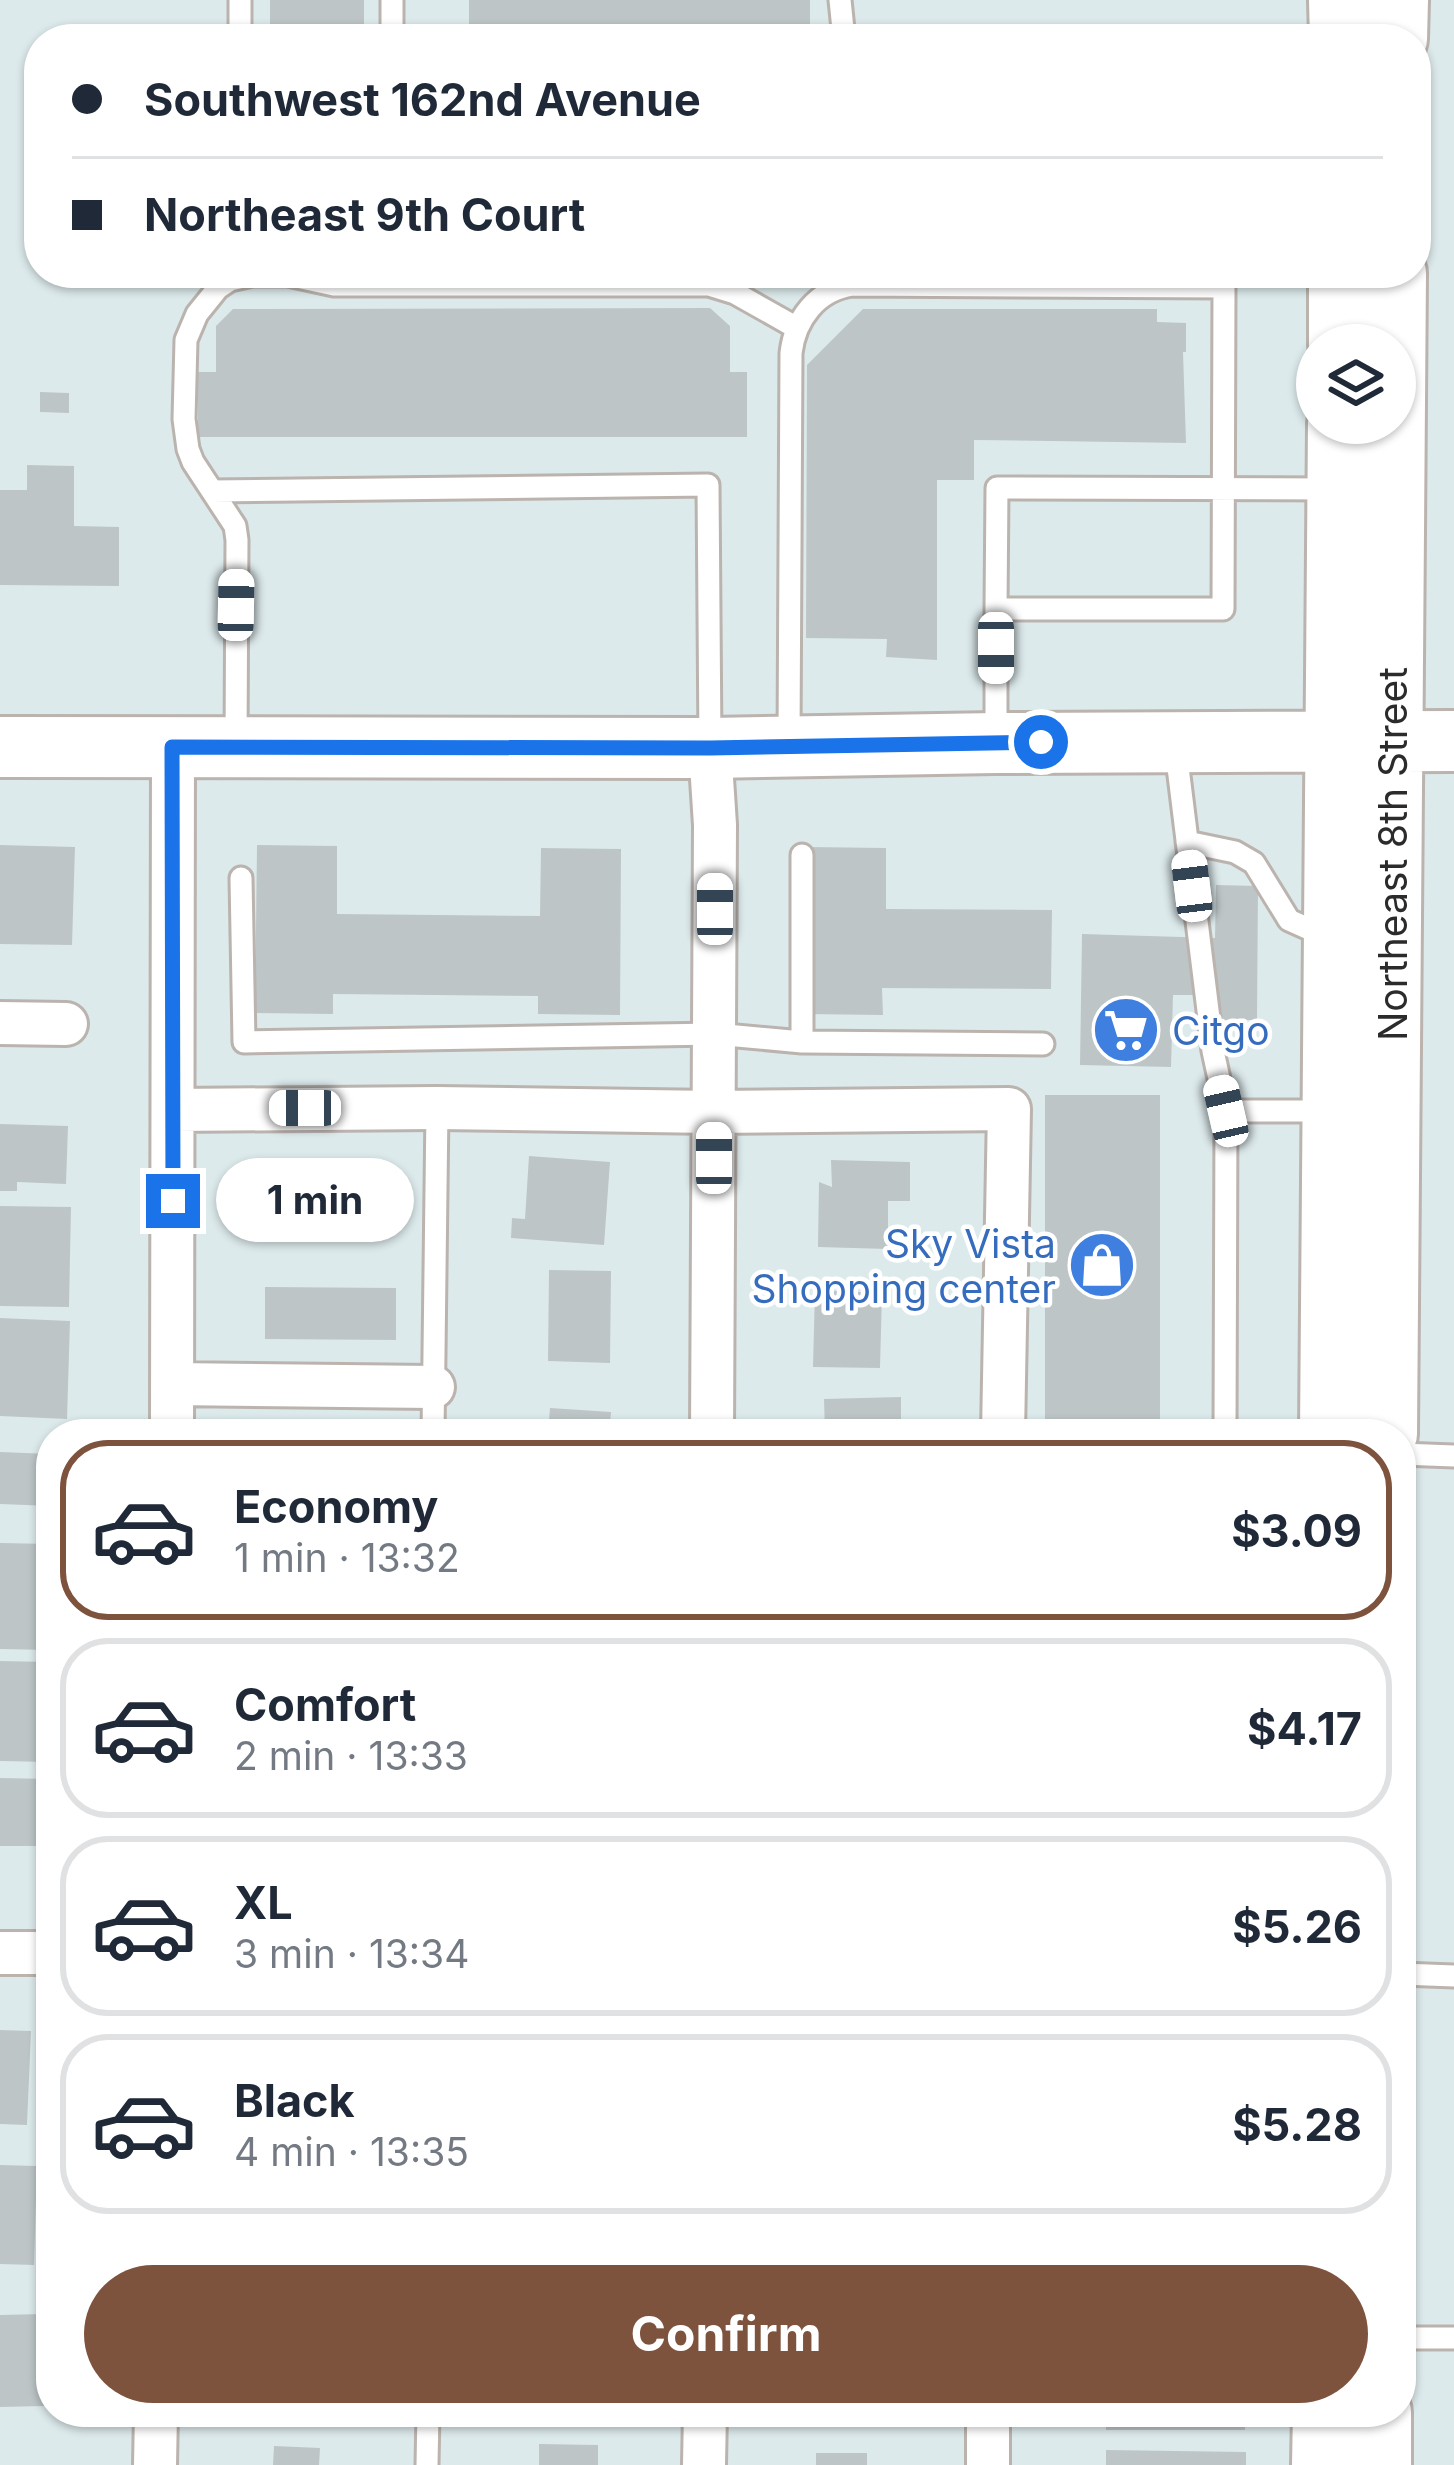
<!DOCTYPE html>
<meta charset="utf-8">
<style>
body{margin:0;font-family:Inter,sans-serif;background:#f2f2f3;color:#1f2937;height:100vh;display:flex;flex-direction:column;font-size:45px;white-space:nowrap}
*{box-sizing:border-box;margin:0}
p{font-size:39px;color:#747a83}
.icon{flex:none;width:66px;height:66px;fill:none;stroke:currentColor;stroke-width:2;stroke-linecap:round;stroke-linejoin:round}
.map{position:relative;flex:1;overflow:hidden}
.sheet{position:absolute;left:36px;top:1419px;width:1380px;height:1008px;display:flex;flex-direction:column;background:#fff;border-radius:48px;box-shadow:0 3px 9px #0004}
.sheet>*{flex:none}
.top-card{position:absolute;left:24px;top:24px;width:1407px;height:264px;border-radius:48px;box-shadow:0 3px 9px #0004;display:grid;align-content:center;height:264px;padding:0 48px;background:#fff}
.buttons{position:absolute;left:1296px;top:324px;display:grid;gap:24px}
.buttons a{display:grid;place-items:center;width:120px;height:120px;border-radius:50%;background:#fff;box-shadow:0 3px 9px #0004;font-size:60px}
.end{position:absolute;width:54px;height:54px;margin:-27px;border:15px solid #1a73e8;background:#fff;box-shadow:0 0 0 6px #fff}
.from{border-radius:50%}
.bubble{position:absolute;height:84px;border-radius:42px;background:#fff;box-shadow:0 3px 9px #0004;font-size:39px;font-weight:700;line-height:84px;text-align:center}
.car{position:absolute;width:36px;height:72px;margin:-36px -18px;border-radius:15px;box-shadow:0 0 9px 3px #0007;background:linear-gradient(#fff 24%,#345 0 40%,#fff 0 76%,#345 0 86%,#fff 0)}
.top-card b{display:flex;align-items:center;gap:42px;height:114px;font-size:45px}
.top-card b+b{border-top:3px solid #e0e1e3}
.top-card i{width:30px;height:30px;background:#1f2937}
ul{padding:21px 0 0;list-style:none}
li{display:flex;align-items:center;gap:36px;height:180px;margin:0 24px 18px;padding:0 24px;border:6px solid #e0e1e3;border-radius:48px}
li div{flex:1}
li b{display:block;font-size:45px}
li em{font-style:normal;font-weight:700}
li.selected{border-color:#7e533d}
li>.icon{width:108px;height:108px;stroke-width:1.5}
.primary-button{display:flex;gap:24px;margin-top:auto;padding:24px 48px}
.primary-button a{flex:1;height:138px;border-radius:72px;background:#7e533d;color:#fff;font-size:48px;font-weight:700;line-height:138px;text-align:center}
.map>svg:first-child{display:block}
</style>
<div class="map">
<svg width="1454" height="2465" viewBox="0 0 1454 2465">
<rect width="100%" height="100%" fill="#ddeaec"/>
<path fill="#bdc5c7" d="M270,0H364V39H270Z
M469,0H810V39H469Z
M710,308L730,326V372H747V437H198V372H216V326L233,309Z
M863,309H1157V322L1186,323V352H1183L1186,443L974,440V480H937V660L886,657L887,639L806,638L807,365Z
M40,392L69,393V413L40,412Z
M27,465L74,466V526L119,527V586L0,585V490H27Z
M0,845L75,847L72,945L0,944Z
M257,845L337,846V914L540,916L541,848L621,849L620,1015L538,1014V996L333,994V1014L255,1013Z
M807,847L886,848V909L1052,910L1051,989L882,988L883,1015L806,1014Z
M1216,885L1258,886L1257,1020H1215L1216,995H1173L1171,1067L1080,1065L1082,934L1215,938Z
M1045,1095H1160V1434H1045Z
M0,1124L68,1126L66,1184L17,1182V1191H0Z
M529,1156L610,1162L604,1245L511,1238L512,1218L525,1219Z
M831,1160L910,1162V1201H888V1249L818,1247L819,1182L832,1187Z
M269,1171L395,1173L394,1225L268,1223Z
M0,1206L71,1207L69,1307L0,1306Z
M549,1270L611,1271L610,1363L548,1361Z
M265,1287L396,1288V1340L265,1339Z
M815,1290L882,1293L880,1368L813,1367Z
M0,1318L70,1321L67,1419L0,1416Z
M901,1397V1434H825L824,1399Z
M550,1408L611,1412L609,1434H548Z
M266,1425L395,1426V1434H266Z
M0,1452L51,1454V1506L0,1504Z
M0,1543L51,1544V1650L0,1649Z
M0,1661L51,1662V1762L0,1761Z
M0,1778L51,1779V1846H0Z
M0,2030L31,2031L27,2125L0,2124Z
M0,2165L37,2166L34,2265L0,2264Z
M43,2314L44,2406L0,2407V2315Z
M1106,2412H1245V2430H1106Z
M539,2444L598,2445V2465H539Z
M274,2446L320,2448L319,2465H273Z
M1106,2450L1246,2452V2465H1106Z
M816,2453H867V2465H816Z"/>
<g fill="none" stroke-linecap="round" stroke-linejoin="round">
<defs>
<path id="lane" d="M840,0L844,39
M240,39V0
M392,39V0
M212,491L708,485L710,744
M996,609V741
M789,740L791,353C795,319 817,290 852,285L1224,287L1223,609H996L997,488C1109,488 1221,489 1332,489
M1175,743L1213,1051L1226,1111
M236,746L237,540L235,526L193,462L188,449L184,419L186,340L197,314L218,288L230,280L252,275H288L334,285H709L735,293L797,328
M1187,842L1235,852L1254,863L1289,920L1327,937
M802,855V1042
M241,878L244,1042L715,1034L802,1042L1043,1044
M433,1434L437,1108
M1225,1434L1226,1111H1332
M1401,1454L1454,1456
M1401,1974L1454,1976
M1401,2338H1454
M427,2465L428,2412"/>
<path id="street" d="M710,748L715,825L712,1434
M0,1023L66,1024
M173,1110L437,1108L714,1112L1009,1109L1003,1434
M173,1384L433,1387
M172,1434L173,747
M0,1953H51
M155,2465L156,2412
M704,2465L705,2412
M988,2465V2412"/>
<path id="secondary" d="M1339,0L1340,39
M1397,39L1398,0
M1339,345V273
M0,747L710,748L996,743L1454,741
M1330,1434L1338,423
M1387,1434L1396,273
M1322,2465L1323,2412
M1381,2465V2412"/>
</defs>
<use href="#lane" stroke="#bbb3ae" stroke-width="27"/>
<use href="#street" stroke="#bbb3ae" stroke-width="48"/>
<use href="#secondary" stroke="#bbb3ae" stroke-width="66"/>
<use href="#lane" stroke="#fff" stroke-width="21"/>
<use href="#street" stroke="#fff" stroke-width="42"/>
<use href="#secondary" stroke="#fff" stroke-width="60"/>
</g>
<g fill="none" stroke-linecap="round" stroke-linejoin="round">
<path stroke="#1a73e8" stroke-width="15" d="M173,1201L172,747L710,748L1041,742"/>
</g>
<defs>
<symbol id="supermarket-disc" viewBox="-11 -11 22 22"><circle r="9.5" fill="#3f7fe0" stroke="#fff"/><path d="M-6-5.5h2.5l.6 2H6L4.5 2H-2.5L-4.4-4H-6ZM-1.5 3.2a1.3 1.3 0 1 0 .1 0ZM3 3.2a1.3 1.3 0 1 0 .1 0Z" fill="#fff"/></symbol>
<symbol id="shop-disc" viewBox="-11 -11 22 22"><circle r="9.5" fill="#3f7fe0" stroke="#fff"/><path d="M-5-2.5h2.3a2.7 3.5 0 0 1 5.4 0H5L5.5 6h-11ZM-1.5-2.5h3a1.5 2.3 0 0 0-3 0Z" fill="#fff"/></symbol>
</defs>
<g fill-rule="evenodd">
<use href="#supermarket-disc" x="1088" y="992" width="76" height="76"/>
<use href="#shop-disc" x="1064" y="1227" width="76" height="76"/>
</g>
<g text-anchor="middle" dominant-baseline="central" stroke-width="9" stroke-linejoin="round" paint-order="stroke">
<g font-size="39" fill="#2b2b2b" stroke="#fff">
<text transform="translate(1392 854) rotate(-90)">Northeast 8th Street</text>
</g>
<g font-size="39" fill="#366cbe" stroke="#fff" text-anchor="start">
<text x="1172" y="1030">Citgo</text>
<text x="1056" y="1243" text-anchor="end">Sky Vista<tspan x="1056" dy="45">Shopping center</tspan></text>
</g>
</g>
</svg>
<div class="buttons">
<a><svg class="icon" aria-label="layers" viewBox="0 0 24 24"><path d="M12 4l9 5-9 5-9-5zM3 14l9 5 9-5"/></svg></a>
</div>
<i class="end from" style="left:1041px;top:742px"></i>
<i class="end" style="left:173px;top:1201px"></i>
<div class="bubble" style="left:216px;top:1158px;width:198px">1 min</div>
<i class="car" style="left:236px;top:605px;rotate:1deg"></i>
<i class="car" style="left:996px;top:648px;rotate:180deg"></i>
<i class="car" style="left:1192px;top:886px;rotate:353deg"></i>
<i class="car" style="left:715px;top:909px;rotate:0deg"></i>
<i class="car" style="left:305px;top:1108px;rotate:270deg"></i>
<i class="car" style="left:1226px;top:1111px;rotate:347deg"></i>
<i class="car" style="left:714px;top:1158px;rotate:0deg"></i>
<div class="top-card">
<b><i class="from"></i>Southwest 162nd Avenue</b>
<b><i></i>Northeast 9th Court</b>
</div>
<section class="sheet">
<ul>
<li class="selected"><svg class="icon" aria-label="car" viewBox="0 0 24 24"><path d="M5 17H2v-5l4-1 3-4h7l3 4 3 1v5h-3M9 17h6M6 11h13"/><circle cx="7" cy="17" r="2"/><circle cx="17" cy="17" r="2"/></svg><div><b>Economy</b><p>1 min · 13:32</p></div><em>$3.09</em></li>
<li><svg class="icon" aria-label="car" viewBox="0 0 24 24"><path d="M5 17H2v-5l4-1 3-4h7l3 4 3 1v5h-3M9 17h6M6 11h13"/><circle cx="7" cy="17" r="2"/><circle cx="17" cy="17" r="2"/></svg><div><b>Comfort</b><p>2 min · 13:33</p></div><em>$4.17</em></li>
<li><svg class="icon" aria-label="car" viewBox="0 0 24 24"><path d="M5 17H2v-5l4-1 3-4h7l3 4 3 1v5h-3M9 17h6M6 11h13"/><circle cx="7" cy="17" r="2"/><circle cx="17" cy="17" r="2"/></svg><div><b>XL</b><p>3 min · 13:34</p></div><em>$5.26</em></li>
<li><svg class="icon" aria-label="car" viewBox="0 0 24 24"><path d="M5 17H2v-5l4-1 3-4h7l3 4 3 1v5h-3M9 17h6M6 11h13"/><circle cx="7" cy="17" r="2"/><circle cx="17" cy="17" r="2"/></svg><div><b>Black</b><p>4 min · 13:35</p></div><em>$5.28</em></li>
</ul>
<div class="primary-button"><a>Confirm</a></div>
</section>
</div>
